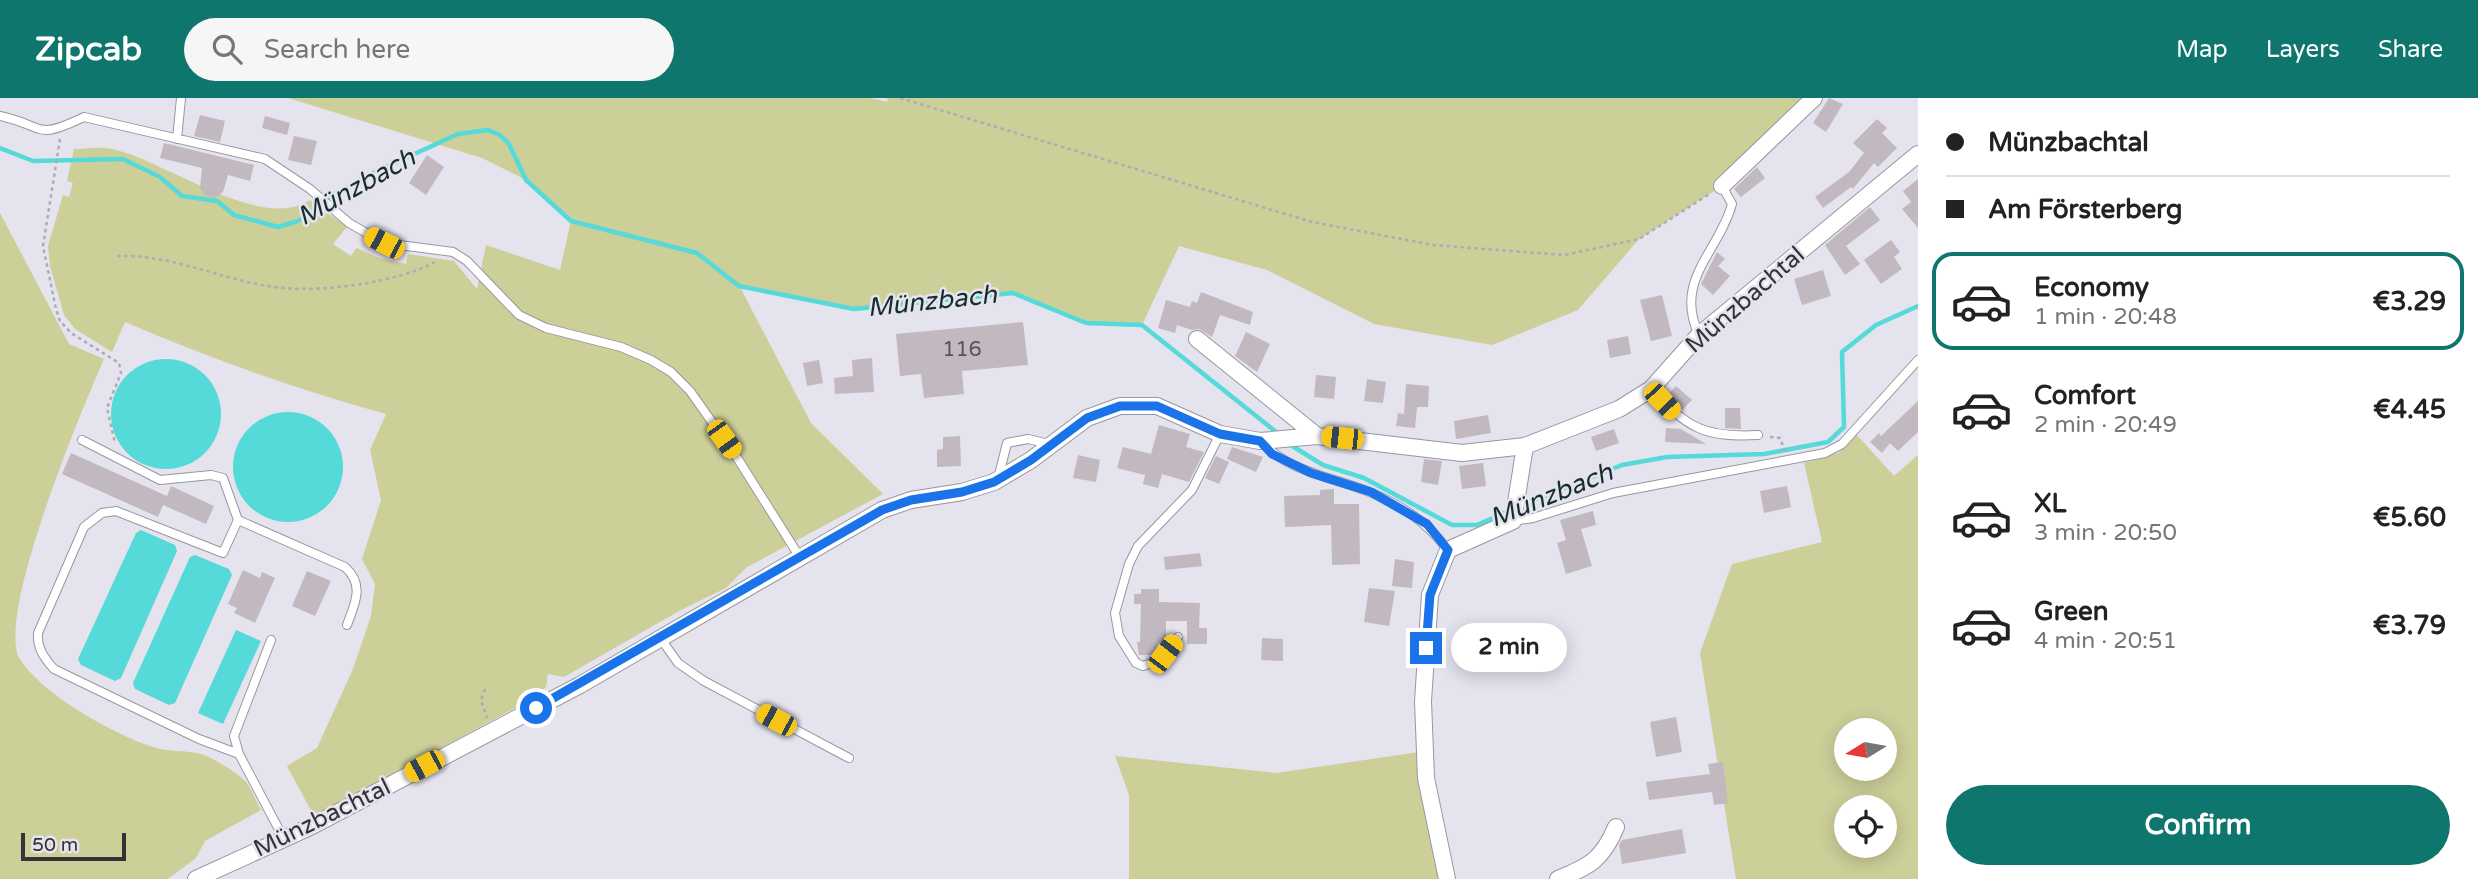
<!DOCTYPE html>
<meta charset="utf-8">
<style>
body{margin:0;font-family:"Varela Round",sans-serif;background:#f6f6f6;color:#222;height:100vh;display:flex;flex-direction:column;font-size:26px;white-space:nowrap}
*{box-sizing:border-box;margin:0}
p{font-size:23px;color:#767676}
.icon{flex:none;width:38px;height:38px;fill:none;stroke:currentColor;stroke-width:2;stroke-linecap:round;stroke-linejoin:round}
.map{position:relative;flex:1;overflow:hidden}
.details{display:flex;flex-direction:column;background:#fff;width:560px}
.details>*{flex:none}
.banner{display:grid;align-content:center;height:154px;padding:0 28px;background:#fff}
.needle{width:46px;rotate:259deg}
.tools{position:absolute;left:1834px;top:620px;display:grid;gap:14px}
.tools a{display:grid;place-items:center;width:63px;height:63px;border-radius:50%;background:#fff;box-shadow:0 4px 18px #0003;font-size:35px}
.scale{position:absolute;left:21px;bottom:18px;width:105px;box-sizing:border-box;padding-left:7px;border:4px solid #333337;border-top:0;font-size:19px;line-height:24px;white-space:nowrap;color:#333337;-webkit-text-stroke:5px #e4e3ee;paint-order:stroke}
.end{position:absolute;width:32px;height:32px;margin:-16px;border:9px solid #1a73e8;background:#fff;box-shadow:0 0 0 4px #fff}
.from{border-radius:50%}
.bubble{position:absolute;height:49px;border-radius:24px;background:#fff;box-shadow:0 4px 18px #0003;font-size:23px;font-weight:700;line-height:49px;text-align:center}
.car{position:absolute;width:21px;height:42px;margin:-21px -10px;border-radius:9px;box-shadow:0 0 5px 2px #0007;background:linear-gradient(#f5c518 24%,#345 0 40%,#f5c518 0 76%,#345 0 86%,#f5c518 0)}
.banner b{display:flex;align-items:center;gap:24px;height:66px;font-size:26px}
.banner b+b{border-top:2px solid #e0e0e0}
.banner i{width:18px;height:18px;background:#222}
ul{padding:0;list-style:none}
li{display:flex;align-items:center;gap:21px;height:98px;margin:0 14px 10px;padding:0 14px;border:4px solid transparent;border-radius:21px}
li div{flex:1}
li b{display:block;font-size:26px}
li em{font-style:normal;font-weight:700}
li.active{border-color:#0f766e}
li>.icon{width:63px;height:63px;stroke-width:1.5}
.button{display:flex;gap:14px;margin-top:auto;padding:14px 28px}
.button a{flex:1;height:80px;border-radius:42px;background:#0f766e;color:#fff;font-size:28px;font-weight:700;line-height:80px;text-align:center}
header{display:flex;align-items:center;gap:42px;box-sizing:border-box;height:98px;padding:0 35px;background:#0f766e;color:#fff}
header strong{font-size:33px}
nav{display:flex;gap:38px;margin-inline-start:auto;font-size:24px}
.search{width:490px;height:63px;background:#f6f6f6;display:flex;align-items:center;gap:18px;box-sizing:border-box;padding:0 24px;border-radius:38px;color:#767676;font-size:26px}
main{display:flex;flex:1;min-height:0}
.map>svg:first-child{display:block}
</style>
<header>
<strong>Zipcab</strong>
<div class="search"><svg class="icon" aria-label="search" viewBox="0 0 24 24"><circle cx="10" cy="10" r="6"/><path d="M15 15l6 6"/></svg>Search here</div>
<nav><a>Map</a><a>Layers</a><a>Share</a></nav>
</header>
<main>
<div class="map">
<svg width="1918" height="781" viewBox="0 0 1918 781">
<rect width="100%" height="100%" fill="#e4e3ee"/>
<path fill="#cdcf99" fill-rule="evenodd" d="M288,0H870L887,4L888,0H1814L1722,88L1639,141L1578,212L1492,247L1374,226L1267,172L1179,148L1142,227L1086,225L1013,195L854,211L740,189L811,325L883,396L747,469L726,490L679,513L564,579L548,576L546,589L534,600L314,718L287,668L317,650L353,571L371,518L375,486L362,461L381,402L370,352L386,316C296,291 211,261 125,224L112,254L75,231L64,217L50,168L48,148L63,97L69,99L73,85L67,83L74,51C85,51 100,48 112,51C163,61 261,135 310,102L347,129L333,146L351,158L356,150L380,160L406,166L408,156L454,163L477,191L486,147L560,172L571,123L526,82L482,60Z
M0,115L69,246L104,261C80,316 0,507 18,558C39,595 113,636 153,649C168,654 185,652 201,656C212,659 238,675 246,684C252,692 256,703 261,712L205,743L196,760L168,781H0Z
M1856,336L1894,378L1918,357V781H1736L1700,555L1732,466L1822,444L1804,365L1838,355ZM1846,632H1885V670H1846ZM1846,709H1885V747H1846Z
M1426,653L1447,781H1129V697L1115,658L1276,675Z"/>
<path fill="#55d9d9" d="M111 316a55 55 0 1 1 110 0a55 55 0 1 1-110 0Z
M233 369a55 55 0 1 1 110 0a55 55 0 1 1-110 0Z
M141,432L175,447L177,453L121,580L115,583L81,567L78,561L136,435Z
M195,457L229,471L232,477L175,605L169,607L135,591L133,585L190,459Z
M236,532L261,543L223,626L198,615Z"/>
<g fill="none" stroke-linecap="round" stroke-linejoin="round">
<path stroke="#55d9d9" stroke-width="4.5" d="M0,50L33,63L123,61L160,79L182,98L217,103L234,117L278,129L298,123L362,80L458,36L488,32L500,37L509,46L526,82L571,123L697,155L739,188L854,211L1013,195L1086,225L1142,227L1280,337
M1289,346L1323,367L1364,380L1452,427H1477L1509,413
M1520,408L1622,367L1667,359L1764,356L1828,344L1844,329L1842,254L1876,227L1918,208"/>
</g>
<path fill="#c2b9c0" d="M1829,0L1843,6L1826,34L1813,25Z
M200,17L225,23L220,44L194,38Z
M265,18L290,25L287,37L262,30Z
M1877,21L1887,30L1882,35L1897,50L1878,69L1874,65L1853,91L1851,89L1823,110L1815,99L1849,74L1864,55L1853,45Z
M294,38L317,43L311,67L288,62Z
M164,45L254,67L250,83L228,77L223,94L214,100L205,97L200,90L202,70L160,60Z
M427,57L444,69L426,97L409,85Z
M1757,69L1765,80L1741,99L1734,91Z
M1918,81V130L1902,111L1911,104L1903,93Z
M1870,109L1880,122L1846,148L1860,166L1845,177L1825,147Z
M1891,142L1900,154L1894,159L1902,171L1881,186L1864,162Z
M1717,154L1725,161L1718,168L1730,178L1713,197L1701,186Z
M1823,172L1831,198L1802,207L1794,181Z
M1201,194L1253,214L1250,227L1220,217L1212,239L1199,231L1192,232L1177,227L1175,235L1158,230L1166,202L1190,209L1192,203L1197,205Z
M1662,197L1672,238L1651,243L1640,202Z
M1023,224L1028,267L962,273L964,296L924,300L921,276L900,278L896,236Z
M1246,234L1270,246L1257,274L1235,258Z
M1628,238L1631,256L1610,260L1607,242Z
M872,260L874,294L835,296L834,280L853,278L852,262Z
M819,262L823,285L807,288L803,265Z
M1316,277L1336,279L1334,301L1314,299Z
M1367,281L1386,284L1383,305L1364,303Z
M1406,286L1429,288L1428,309H1417L1415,330L1396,328L1398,315L1404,316Z
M1676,288L1692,302L1682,312L1667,298Z
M1918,303V334L1898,353L1890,345L1882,355L1870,344L1879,335L1881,338Z
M1725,310H1740L1741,331L1725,330Z
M1488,317L1491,335L1456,341L1454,323Z
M1159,327L1190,336L1186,349L1204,354L1189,384L1162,376L1158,390L1143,386L1145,377L1117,370L1123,349L1151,356Z
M1666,330L1681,331L1706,346L1665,344Z
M1614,331L1619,345L1596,353L1591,339Z
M960,338L961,368L937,369V352L943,351V339Z
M1232,349L1263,359L1256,374L1227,361Z
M71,355L167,398L171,388L214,408L206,426L163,407L158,419L62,376Z
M1078,357L1100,362L1096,384L1073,380Z
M1216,358L1229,364L1219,386L1205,380Z
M1424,361L1442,363L1438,387L1421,384Z
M1483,365L1486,388L1462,391L1459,368Z
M1787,388L1791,409L1764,415L1760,393Z
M1334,391V406H1359L1360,466L1332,467L1331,427L1285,429L1284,398L1320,397V392Z
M1593,413L1596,427L1581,431L1592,468L1566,476L1557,445L1566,442L1560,422Z
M1200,455L1202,468L1165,472L1164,459Z
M1395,461L1414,464L1412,490L1392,488Z
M243,472L260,480L262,474L275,480L255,525L234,515L237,510L228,506Z
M307,473L331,483L315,518L292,508Z
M1369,490L1395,493L1389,528L1364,524Z
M1141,491H1159V504L1200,505L1199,530H1207V546H1187V523H1166V544L1158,545L1154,557H1139L1137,544H1140L1141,506H1134V496H1141Z
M1262,540L1283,541V563L1261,562Z
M1676,619L1682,654L1656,659L1650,624Z
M1723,664L1728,705L1714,707L1712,694L1649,702L1646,684L1710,676L1708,666Z
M1682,731L1686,755L1622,766L1619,747L1622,742Z"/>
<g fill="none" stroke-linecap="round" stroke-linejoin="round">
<defs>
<path id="service" d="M0,18C46,28 34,43 84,19L265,61L310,91L349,125L384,145L453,154L467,163L519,217L546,230L621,249L651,262L671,274L690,293L736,358L799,458
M177,41L181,0
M1699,237C1673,182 1719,154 1732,106L1722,88
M1651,291C1688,330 1704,340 1758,337
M82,342L160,382L211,377L223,380L238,422
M1261,343C1289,375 1334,379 1372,395C1405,409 1426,424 1448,452
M998,381L1007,345L1028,341L1049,346
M1513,423L1533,420L1613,395L1825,355L1842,346L1918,262
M1178,539L1158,563L1143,568L1136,565L1119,538L1115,515L1129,466L1138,448L1192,392L1220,336
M661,541L678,565L704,583L849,660
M271,542L234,638L239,656L284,741
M239,656L199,641L54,571C44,560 37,550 38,535L84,429L102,415L116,413L223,455L238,422L345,469C365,487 355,505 347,527"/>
<path id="minor" d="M1722,88L1814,0
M1197,241L1317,338
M196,781L312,728L580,587L882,412L911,402L962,394L994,384L1031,362L1087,320L1120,308H1157L1220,336L1260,343L1317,338L1462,355L1525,348L1619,311L1651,291L1699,237L1918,56
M1447,781L1426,680L1423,603L1430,497L1448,452L1513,423L1525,348
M1558,781C1589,769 1603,761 1616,729"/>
</defs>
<use href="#service" stroke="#9897a1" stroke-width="10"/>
<use href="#minor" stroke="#9897a1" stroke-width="18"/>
<path stroke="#acacb5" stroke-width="2.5" stroke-dasharray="3.5 3.5" stroke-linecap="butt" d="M900,0L1312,124L1433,147L1564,157L1639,141L1711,95
M60,41L43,148L56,211L60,223L71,235L119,265L121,275L107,310L115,345
M117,158C176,156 226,185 284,190C325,194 399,184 435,164
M1770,339L1780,340L1785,353
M485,591L481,602L487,620"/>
<use href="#service" stroke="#fff" stroke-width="8"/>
<use href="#minor" stroke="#fff" stroke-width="16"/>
</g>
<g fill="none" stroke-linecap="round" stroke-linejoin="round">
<path stroke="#1a73e8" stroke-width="9" d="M536,610L882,412L911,402L962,394L994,384L1031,362L1087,320L1120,308H1157L1220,336L1260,343L1272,356L1311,375L1371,394L1427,426L1448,452L1430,497L1426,550"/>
</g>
<g text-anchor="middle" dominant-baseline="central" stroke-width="5" stroke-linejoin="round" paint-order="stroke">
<g font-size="21" fill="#575459">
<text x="962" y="251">116</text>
</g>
<g font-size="24" fill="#333337" stroke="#e4e3ee">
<text transform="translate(1745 202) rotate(-41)">Münzbachtal</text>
<text transform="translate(322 720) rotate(-26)">Münzbachtal</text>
</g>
<g font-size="26" font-style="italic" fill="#172e2d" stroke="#e4e3ee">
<text transform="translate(356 89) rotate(-29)">Münzbach</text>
<text transform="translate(932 203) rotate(-6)">Münzbach</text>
<text transform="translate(1551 397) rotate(-22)">Münzbach</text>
</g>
</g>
</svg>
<div class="tools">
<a><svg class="needle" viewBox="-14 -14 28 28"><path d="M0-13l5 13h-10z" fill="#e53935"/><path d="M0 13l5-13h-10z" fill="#767676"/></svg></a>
<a><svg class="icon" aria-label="locate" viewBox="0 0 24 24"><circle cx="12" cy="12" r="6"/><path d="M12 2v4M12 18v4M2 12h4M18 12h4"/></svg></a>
</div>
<div class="scale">50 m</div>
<i class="end from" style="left:536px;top:610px"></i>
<i class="end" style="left:1426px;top:550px"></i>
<div class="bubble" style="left:1451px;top:525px;width:116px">2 min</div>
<i class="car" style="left:384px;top:145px;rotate:297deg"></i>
<i class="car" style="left:1662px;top:303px;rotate:136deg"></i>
<i class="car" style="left:1342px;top:340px;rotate:276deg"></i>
<i class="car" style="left:724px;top:341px;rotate:144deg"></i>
<i class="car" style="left:1165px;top:556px;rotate:37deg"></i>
<i class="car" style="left:776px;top:622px;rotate:298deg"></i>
<i class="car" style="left:424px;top:668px;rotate:242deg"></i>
</div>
<section class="details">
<div class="banner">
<b><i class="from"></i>Münzbachtal</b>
<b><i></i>Am Försterberg</b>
</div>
<ul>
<li class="active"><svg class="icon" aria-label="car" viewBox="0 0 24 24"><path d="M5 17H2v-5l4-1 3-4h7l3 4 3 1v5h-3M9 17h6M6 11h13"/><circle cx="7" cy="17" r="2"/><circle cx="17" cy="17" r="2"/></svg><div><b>Economy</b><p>1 min · 20:48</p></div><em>€3.29</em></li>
<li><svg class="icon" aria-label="car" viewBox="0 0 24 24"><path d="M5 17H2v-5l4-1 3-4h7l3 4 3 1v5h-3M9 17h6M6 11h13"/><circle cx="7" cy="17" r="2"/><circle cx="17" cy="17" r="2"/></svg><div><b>Comfort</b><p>2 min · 20:49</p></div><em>€4.45</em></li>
<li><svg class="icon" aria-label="car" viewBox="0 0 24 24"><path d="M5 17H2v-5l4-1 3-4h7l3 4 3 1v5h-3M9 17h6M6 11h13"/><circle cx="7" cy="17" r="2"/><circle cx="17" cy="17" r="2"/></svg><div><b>XL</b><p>3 min · 20:50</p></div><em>€5.60</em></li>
<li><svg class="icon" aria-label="car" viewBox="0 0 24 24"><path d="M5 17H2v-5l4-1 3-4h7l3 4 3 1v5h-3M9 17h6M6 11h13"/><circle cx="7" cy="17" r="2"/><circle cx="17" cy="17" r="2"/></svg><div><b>Green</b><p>4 min · 20:51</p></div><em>€3.79</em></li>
</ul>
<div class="button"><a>Confirm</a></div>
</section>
</main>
